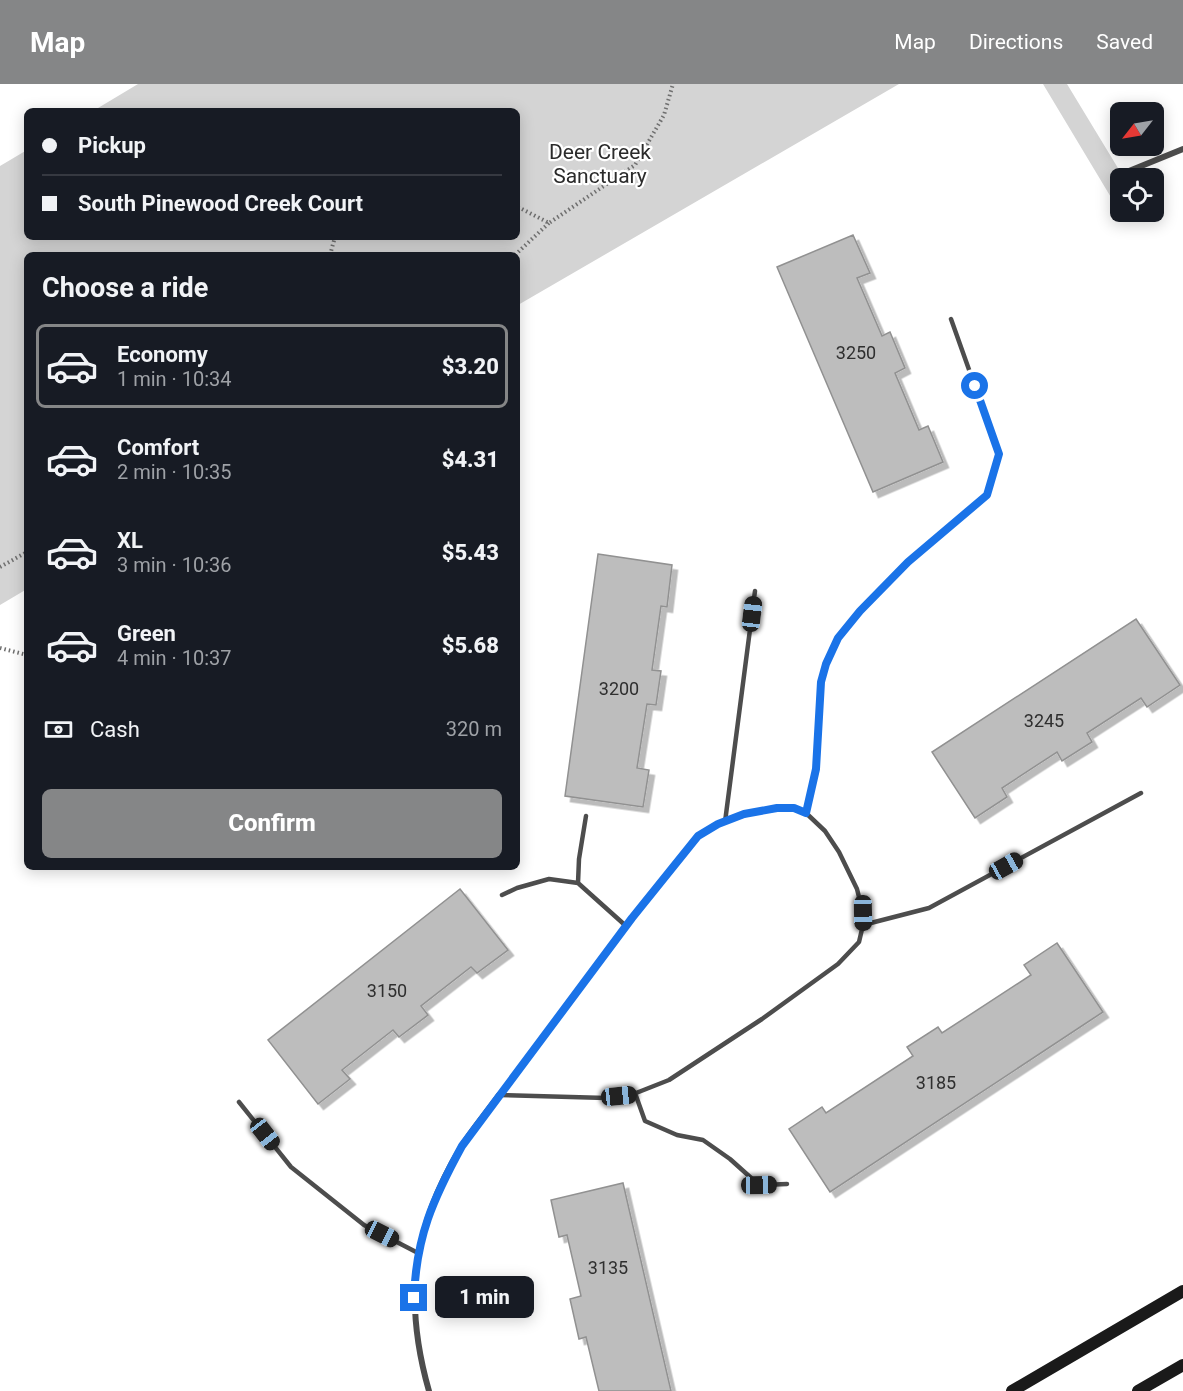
<!DOCTYPE html>
<meta charset="utf-8">
<style>
body{margin:0;font-family:Roboto,sans-serif;background:#242831;color:#f1f3f6;height:100vh;display:flex;flex-direction:column;font-size:22px;white-space:nowrap}
*{box-sizing:border-box;margin:0}
p{font-size:20px;color:#9ea1a6}
.icon{flex:none;width:33px;height:33px;fill:none;stroke:currentColor;stroke-width:2;stroke-linecap:round;stroke-linejoin:round}
.map{position:relative;flex:1;overflow:hidden}
.side{position:absolute;left:24px;top:168px;width:496px;height:618px;display:flex;flex-direction:column;background:#171b24;border-radius:9px;box-shadow:0 3px 15px #0003}
.side>*{flex:none}
.hud{position:absolute;left:24px;top:24px;width:496px;height:132px;border-radius:9px;box-shadow:0 3px 15px #0003;display:grid;align-content:center;height:132px;padding:0 18px;background:#171b24}
.needle{width:39px;rotate:239deg}
.controls{position:absolute;left:1110px;top:18px;display:grid;gap:12px}
.controls a{display:grid;place-items:center;width:54px;height:54px;border-radius:9px;background:#171b24;box-shadow:0 3px 15px #0003;font-size:30px}
.end{position:absolute;width:27px;height:27px;margin:-14px;border:8px solid #1a73e8;background:#fff;box-shadow:0 0 0 3px #fff}
.from{border-radius:50%}
.bubble{position:absolute;height:42px;border-radius:9px;background:#171b24;box-shadow:0 3px 15px #0003;font-size:20px;font-weight:800;line-height:42px;text-align:center}
.car{position:absolute;width:18px;height:36px;margin:-18px -9px;border-radius:8px;box-shadow:0 0 4px 2px #0007;background:linear-gradient(#222 24%,#8ab4d8 0 40%,#222 0 76%,#8ab4d8 0 86%,#222 0)}
.hud b{display:flex;align-items:center;gap:21px;height:57px;font-size:22px}
.hud b+b{border-top:2px solid #363941}
.hud i{width:15px;height:15px;background:#f1f3f6}
ul{padding:0;list-style:none}
li{display:flex;align-items:center;gap:18px;height:84px;margin:0 12px 9px;padding:0 6px;border:3px solid transparent;border-radius:9px}
li div{flex:1}
li b{display:block;font-size:22px}
li em{font-style:normal;font-weight:800}
li.current{border-color:#858687}
li>.icon{width:54px;height:54px;stroke-width:1.5}
h2{padding:0 18px;font-size:27px;line-height:72px}
.pay{display:flex;align-items:center;gap:15px;height:66px;padding:0 18px;font-size:22px}
.pay p{margin-inline-start:auto}
.primary-button{display:flex;gap:12px;margin-top:auto;padding:12px 18px}
.primary-button a{flex:1;height:69px;border-radius:9px;background:#858687;color:#fff;font-size:24px;font-weight:800;line-height:69px;text-align:center}
header{display:flex;align-items:center;gap:36px;box-sizing:border-box;height:84px;padding:0 30px;background:#858687;color:#fff}
header strong{font-size:28px}
nav{display:flex;gap:33px;margin-inline-start:auto;font-size:21px}
.map>svg:first-child{display:block}
</style>
<header>
<strong>Map</strong>
<nav><a>Map</a><a>Directions</a><a>Saved</a></nav>
</header>
<div class="map">
<svg width="1183" height="1307" viewBox="0 0 1183 1307">
<defs>
<filter id="shadow"><feDropShadow dx="5.5" dy="5.5" stdDeviation="0" flood-color="#0004"/></filter>
</defs>
<rect width="100%" height="100%" fill="#fff"/>
<path fill="#d4d4d4" d="M138,0H899L518,221V171H27V505L0,521V82L27,66V153H518V27H93Z
M1043,0H1067L1124,94H1120V110L1112,115Z"/>
<path fill="#bdbdbd" stroke="#919191" stroke-width="1.5" filter="url(#shadow)" d="M853,151L870,189L857,194L882,252L890,248L905,284L895,289L919,346L928,342L943,378L873,408L777,183Z
M598,470L672,481L667,523L661,522L652,586L661,587L656,621L647,620L637,684L649,686L643,723L565,712Z
M1136,535L1180,601L1147,623L1141,614L1087,649L1092,658L1062,677L1057,668L1002,704L1007,713L975,734L932,668Z
M460,805L508,866L477,889L471,883L421,922L428,931L399,953L393,946L342,986L350,995L318,1020L268,956Z
M1057,859L1103,928L830,1108L789,1045L822,1023L826,1029L913,972L907,963L938,943L942,949L1031,891L1024,881Z
M623,1099L671,1307H599L586,1253L579,1255L570,1215L581,1212L567,1151L559,1153L551,1116Z"/>
<g fill="none" stroke-linecap="round" stroke-linejoin="round">
<path stroke="#6f6f6f" stroke-width="4" stroke-dasharray="1.5 3" stroke-linecap="butt" d="M518,123L549,139L635,81L664,31L673,0
M330,171L335,153
M515,171L549,139
M0,483L27,468
M0,564L27,571"/>
<path stroke="#4d4d4d" stroke-width="4.5" d="M777,724H794L806,729L825,747L839,768L857,805L863,829V841L859,858L838,880L762,935L669,996L631,1011L606,1014L499,1011C554,943 602,871 657,804C668,789 687,761 701,751C724,735 750,729 777,724Z
M806,729L816,685L821,598L826,580L838,554L860,527L908,478L987,411L999,370L951,235
M586,732L579,775L578,799L626,842
M725,738L755,507
M502,811L517,804L549,795L578,799
M863,841L929,824L1141,709
M635,1009L645,1037L677,1051L703,1056L730,1075L759,1101L787,1100
M239,1018L291,1083L364,1141L418,1169"/>
<path stroke="#4d4d4d" stroke-width="6" d="M1129,87L1183,65
M429,1307C403,1216 412,1144 461,1063C472,1045 487,1028 499,1011"/>
<path stroke="#1a1a1a" stroke-width="12" d="M1012,1307L1183,1207
M1138,1307L1183,1281"/>
</g>
<g fill="none" stroke-linecap="round" stroke-linejoin="round">
<path stroke="#1a73e8" stroke-width="8" d="M414,1214C416,1153 433,1115 462,1062L632,834L698,752L718,740L744,730L777,724H794L806,729L816,685L821,598L826,580L838,554L860,527L908,478L987,411L999,370L975,302"/>
</g>
<g text-anchor="middle" dominant-baseline="central" stroke-width="4.5" stroke-linejoin="round" paint-order="stroke">
<g font-size="18" fill="#2f2f2f">
<text x="856" y="268">3250</text>
<text x="619" y="604">3200</text>
<text x="1044" y="636">3245</text>
<text x="387" y="906">3150</text>
<text x="936" y="998">3185</text>
<text x="608" y="1183">3135</text>
</g>
<g font-size="21" fill="#2b2b2b" stroke="#fff">
<text x="600" y="68">Deer Creek<tspan x="600" dy="24">Sanctuary</tspan></text>
</g>
</g>
</svg>
<div class="controls">
<a><svg class="needle" viewBox="-14 -14 28 28"><path d="M0-13l5 13h-10z" fill="#e53935"/><path d="M0 13l5-13h-10z" fill="#9ea1a6"/></svg></a>
<a><svg class="icon" aria-label="locate" viewBox="0 0 24 24"><circle cx="12" cy="12" r="6"/><path d="M12 2v4M12 18v4M2 12h4M18 12h4"/></svg></a>
</div>
<i class="end from" style="left:975px;top:302px"></i>
<i class="end" style="left:414px;top:1214px"></i>
<div class="bubble" style="left:435px;top:1192px;width:99px">1 min</div>
<i class="car" style="left:752px;top:530px;rotate:7deg"></i>
<i class="car" style="left:1006px;top:782px;rotate:61deg"></i>
<i class="car" style="left:863px;top:829px;rotate:179deg"></i>
<i class="car" style="left:619px;top:1012px;rotate:84deg"></i>
<i class="car" style="left:265px;top:1050px;rotate:142deg"></i>
<i class="car" style="left:759px;top:1101px;rotate:89deg"></i>
<i class="car" style="left:382px;top:1150px;rotate:117deg"></i>
<div class="hud">
<b><i class="from"></i>Pickup</b>
<b><i></i>South Pinewood Creek Court</b>
</div>
<section class="side">
<h2>Choose a ride</h2>
<ul>
<li class="current"><svg class="icon" aria-label="car" viewBox="0 0 24 24"><path d="M5 17H2v-5l4-1 3-4h7l3 4 3 1v5h-3M9 17h6M6 11h13"/><circle cx="7" cy="17" r="2"/><circle cx="17" cy="17" r="2"/></svg><div><b>Economy</b><p>1 min · 10:34</p></div><em>$3.20</em></li>
<li><svg class="icon" aria-label="car" viewBox="0 0 24 24"><path d="M5 17H2v-5l4-1 3-4h7l3 4 3 1v5h-3M9 17h6M6 11h13"/><circle cx="7" cy="17" r="2"/><circle cx="17" cy="17" r="2"/></svg><div><b>Comfort</b><p>2 min · 10:35</p></div><em>$4.31</em></li>
<li><svg class="icon" aria-label="car" viewBox="0 0 24 24"><path d="M5 17H2v-5l4-1 3-4h7l3 4 3 1v5h-3M9 17h6M6 11h13"/><circle cx="7" cy="17" r="2"/><circle cx="17" cy="17" r="2"/></svg><div><b>XL</b><p>3 min · 10:36</p></div><em>$5.43</em></li>
<li><svg class="icon" aria-label="car" viewBox="0 0 24 24"><path d="M5 17H2v-5l4-1 3-4h7l3 4 3 1v5h-3M9 17h6M6 11h13"/><circle cx="7" cy="17" r="2"/><circle cx="17" cy="17" r="2"/></svg><div><b>Green</b><p>4 min · 10:37</p></div><em>$5.68</em></li>
</ul>
<div class="pay"><svg class="icon" aria-label="cash" viewBox="0 0 24 24"><path d="M3 7h18v10H3z"/><circle cx="12" cy="12" r="2"/></svg>Cash<p>320 m</p></div>
<div class="primary-button"><a>Confirm</a></div>
</section>
</div>
